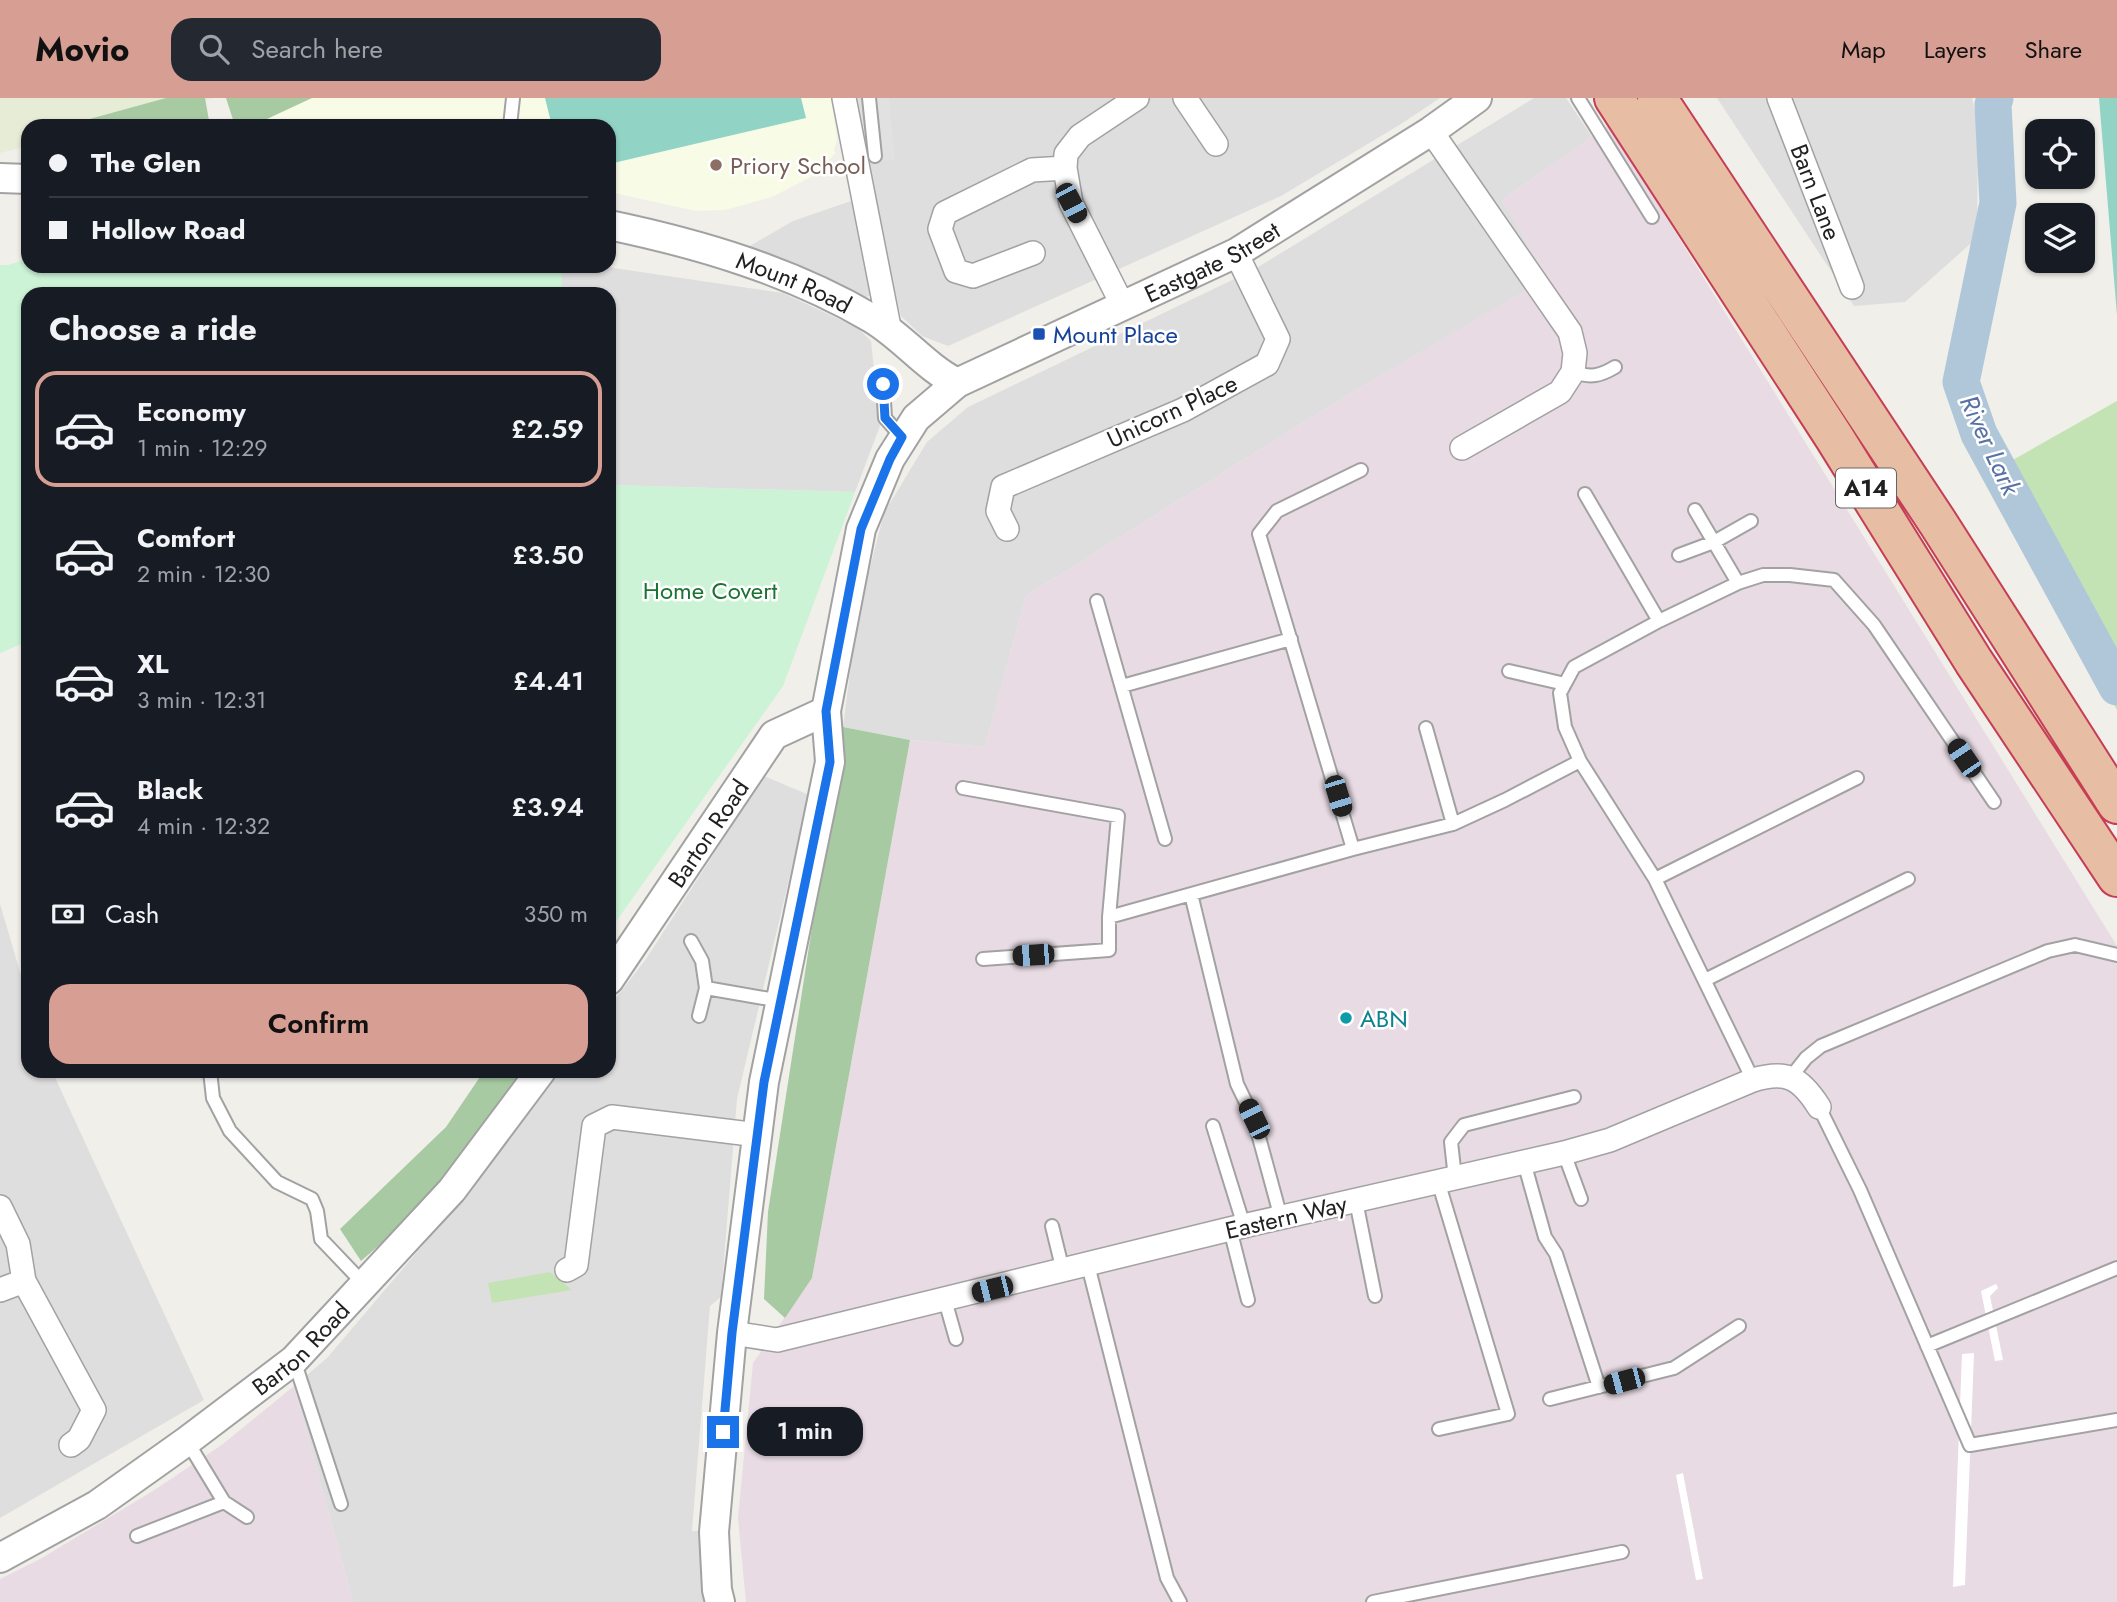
<!DOCTYPE html>
<meta charset="utf-8">
<style>
body{margin:0;font-family:Jost,sans-serif;background:#242831;color:#f1f3f6;height:100vh;display:flex;flex-direction:column;font-size:26px;white-space:nowrap}
*{box-sizing:border-box;margin:0}
p{font-size:23px;color:#9ea1a6}
.icon{flex:none;width:38px;height:38px;fill:none;stroke:currentColor;stroke-width:2;stroke-linecap:round;stroke-linejoin:round}
.map{position:relative;flex:1;overflow:hidden}
.panel{position:absolute;left:21px;top:189px;width:595px;height:791px;display:flex;flex-direction:column;background:#171b24;border-radius:21px;box-shadow:0 2px 5px #0004}
.panel>*{flex:none}
.banner{position:absolute;left:21px;top:21px;width:595px;height:154px;border-radius:21px;box-shadow:0 2px 5px #0004;display:grid;align-content:center;height:154px;padding:0 28px;background:#171b24}
.tools{position:absolute;left:2025px;top:21px;display:grid;gap:14px}
.tools a{display:grid;place-items:center;width:70px;height:70px;border-radius:14px;background:#171b24;box-shadow:0 2px 5px #0004;font-size:35px}
.end{position:absolute;width:32px;height:32px;margin:-16px;border:9px solid #1a73e8;background:#fff;box-shadow:0 0 0 4px #fff}
.from{border-radius:50%}
.bubble{position:absolute;height:49px;border-radius:21px;background:#171b24;box-shadow:0 2px 5px #0004;font-size:23px;font-weight:600;line-height:49px;text-align:center}
.car{position:absolute;width:21px;height:42px;margin:-21px -10px;border-radius:9px;box-shadow:0 0 5px 2px #0007;background:linear-gradient(#222 24%,#8ab4d8 0 40%,#222 0 76%,#8ab4d8 0 86%,#222 0)}
.banner b{display:flex;align-items:center;gap:24px;height:66px;font-size:26px}
.banner b+b{border-top:2px solid #363941}
.banner i{width:18px;height:18px;background:#f1f3f6}
ul{padding:0;list-style:none}
li{display:flex;align-items:center;gap:21px;height:116px;margin:0 14px 10px;padding:0 14px;border:4px solid transparent;border-radius:21px}
li div{flex:1}
li b{display:block;font-size:26px}
li em{font-style:normal;font-weight:600}
li.selected{border-color:#d79e93}
li>.icon{width:63px;height:63px;stroke-width:1.5}
h2{padding:0 28px;font-size:32px;line-height:84px}
.pay{display:flex;align-items:center;gap:18px;height:77px;padding:0 28px;font-size:26px}
.pay p{margin-inline-start:auto}
.button{display:flex;gap:14px;margin-top:auto;padding:14px 28px}
.button a{flex:1;height:80px;border-radius:21px;background:#d79e93;color:#111;font-size:28px;font-weight:600;line-height:80px;text-align:center}
header{display:flex;align-items:center;gap:42px;box-sizing:border-box;height:98px;padding:0 35px;background:#d79e93;color:#111}
header strong{font-size:33px}
nav{display:flex;gap:38px;margin-inline-start:auto;font-size:24px}
.search{width:490px;height:63px;background:#242831;display:flex;align-items:center;gap:18px;box-sizing:border-box;padding:0 24px;border-radius:21px;color:#9ea1a6;font-size:26px}
.map>svg:first-child{display:block}
</style>
<header>
<strong>Movio</strong>
<div class="search"><svg class="icon" aria-label="search" viewBox="0 0 24 24"><circle cx="10" cy="10" r="6"/><path d="M15 15l6 6"/></svg>Search here</div>
<nav><a>Map</a><a>Layers</a><a>Share</a></nav>
</header>
<div class="map">
<svg width="2117" height="1504" viewBox="0 0 2117 1504">
<rect width="100%" height="100%" fill="#f0efe9"/>
<path fill="#dfdede" d="M856,0H1440L1401,26L1281,98L948,248L922,238L901,218L874,113Z
M1534,0H1566L1592,39L1502,102L1548,180L1341,301L1026,498L985,649L910,642L843,629L857,520L884,415L927,344L968,309L1255,171Z
M1717,0H1972L1978,28L1977,140L1905,204L1854,208Z
M851,103L874,195L858,204L748,149L793,123Z
M562,168H600L783,195L858,230L871,243L880,328L855,394L609,387V196H562Z
M764,678L809,697L737,1001L721,1199L710,1208L692,1433H708L709,1504H353L294,1288L327,1260L457,1107L560,973H609V909L646,861Z
M0,806L28,901V973H52L204,1302L0,1420Z"/>
<path fill="#e8dbe4" d="M1609,27L2117,848V1504H746L738,1420L753,1265L812,1180L910,642L985,649L1026,498L1341,301L1547,180L1502,102Z
M294,1288L353,1504H0V1481L42,1460L153,1393L223,1346Z"/>
<path fill="#f8fbe6" d="M226,0H831L837,41L834,53L836,55L811,79L772,99L725,112L696,113L609,94V28H235Z"/>
<path fill="#e7ecd7" d="M0,0H214L107,28H28V48L0,55Z"/>
<path fill="#c4e3b5" d="M2117,303V612L1988,376Z
M550,1174L572,1192L492,1205L488,1185Z"/>
<path fill="#a7caa3" d="M166,0H205L210,28H64Z
M226,0H312L252,28H235Z
M843,629L910,642L812,1180L785,1220L764,1201L768,1114Z
M484,973H524L429,1104L361,1163L340,1131L446,1029Z"/>
<path fill="#ccf3d6" d="M28,161V168H562V196H28V543L0,555V167H8Z
M609,387L855,394L783,588L615,825L609,824Z"/>
<path fill="#91d4c6" d="M545,0H801L806,20L609,66V28H552Z
M2099,0H2117V217Z"/>
<path fill="#e1e1e1" d="M860,0H889L895,62L869,63Z"/>
<path fill="#fff" d="M1996,1186L1998,1190L1990,1198L2003,1262L1995,1263L1981,1193Z
M1974,1255L1965,1487L1953,1489L1962,1256Z
M1683,1375L1703,1481L1696,1482L1676,1377Z"/>
<g fill="none" stroke-linecap="round" stroke-linejoin="round">
<path stroke="#afc7d8" stroke-width="37" d="M1995,0L1993,7L1998,105L1961,284L1979,336L2117,589"/>
<defs>
<path id="service" d="M869,0L875,58
M1578,0L1652,119
M510,28L513,0
M1573,274C1591,280 1600,278 1615,269
M883,286L885,320L902,339
M1585,396L1659,523
M1695,412L1738,485
M1679,457L1714,444L1751,423
M1097,503L1165,741
M1509,573L1565,586
M1122,588L1291,541
M1426,630L1453,726
M1580,663L1565,629L1560,595L1574,569L1659,523L1738,485L1763,477H1790L1834,482L1874,527L1994,704
M963,690L1118,718L1109,819V852L983,861
M1353,751L1259,436L1277,413L1361,372
M1655,781L1857,680
M1191,796L1237,986L1254,1021L1281,1120
M1109,819L1353,751L1453,726L1505,702L1580,663L1655,781L1753,982
M691,843L702,863L706,890L781,903
M1705,882L1908,781
M699,918L706,890
M210,973L213,1000L230,1033L277,1084L312,1101L317,1113L321,1141L363,1185
M1791,979L1806,960L1821,948L2048,853L2075,847L2117,857
M1819,1009L1860,1092L1970,1347L2117,1322
M1213,1028L1244,1128
M1564,1055L1581,1101
M1524,1064L1545,1139L1556,1156L1599,1289
M1455,1080L1451,1044L1464,1027L1574,999
M1438,1083L1508,1316L1439,1331
M1356,1103L1375,1198
M1052,1128L1063,1173
M1230,1131L1248,1202
M1088,1167L1167,1480L1180,1504
M945,1202L956,1241
M1927,1248L2117,1170
M294,1262L341,1406
M1550,1301L1674,1270L1739,1228
M224,1404L247,1419
M137,1438L224,1404L187,1343
M1373,1504L1622,1454"/>
<path id="minor" d="M844,0L890,234
M1185,0L1216,46
M1779,0L1852,189
M1431,33L1570,234L1575,255L1573,274L1560,294L1462,350
M1033,155L973,178L956,173L940,131L945,115L1032,72L1065,70
M1123,208L1071,105L1065,70L1066,56L1080,38L1137,0
M1007,431L998,413L1003,389L1183,312L1267,266L1278,241L1236,155
M0,1109L18,1146L24,1183L94,1312L79,1341L71,1347
M567,1172L576,1167L594,1028L612,1019L758,1037
M0,1192L24,1183
M732,1235L777,1242L1230,1131L1564,1055L1610,1042L1753,982C1786,972 1800,979 1819,1009"/>
<g id="tertiary">
<path d="M0,80L28,81"/>
<path id="s1" d="M609,127C700,146 791,173 871,220C903,239 924,268 957,285"/>
<path id="s2" d="M609,882L774,637L826,613"/>
<path id="s3" d="M0,1460L97,1407L187,1343L294,1262L452,1092L541,973"/>
<path id="s4" d="M720,1504L717,1492L714,1434L732,1235L764,984L830,664L826,613L861,431L890,361L916,320L957,285L1236,155L1431,33L1477,0"/>
</g>
<path id="trunk" d="M1614,0L1834,339L1974,564L2117,779
M1657,0L1938,425L2117,706"/>
</defs>
<use href="#service" stroke="#a2a2a2" stroke-width="16"/>
<use href="#minor" stroke="#a2a2a2" stroke-width="26"/>
<use href="#tertiary" stroke="#a2a2a2" stroke-width="32"/>
<use href="#trunk" stroke="#c53e55" stroke-width="42"/>
<use href="#service" stroke="#fff" stroke-width="12"/>
<use href="#minor" stroke="#fff" stroke-width="23"/>
<use href="#tertiary" stroke="#fff" stroke-width="28"/>
<use href="#trunk" stroke="#e7bda4" stroke-width="38"/>
</g>
<g fill="none" stroke-linecap="round" stroke-linejoin="round">
<path stroke="#1a73e8" stroke-width="9" d="M723,1334L732,1235L764,984L830,664L826,613L861,431L890,361L902,339L885,320L883,286"/>
</g>
<circle fill="#8d6e63" stroke="#fff" stroke-width="2.5" cx="716" cy="67" r="7"/>
<rect fill="#1a4fb4" stroke="#fff" stroke-width="2.5" x="1032" y="229" width="14" height="14" rx="3.5"/>
<circle fill="#0f9aa8" stroke="#fff" stroke-width="2.5" cx="1346" cy="920" r="7"/>
<g text-anchor="middle" dominant-baseline="central" stroke-width="5" stroke-linejoin="round" paint-order="stroke">
<rect fill="#fff" stroke="#646464" stroke-width="2" x="1836" y="370.5" width="60" height="39" rx="5"/>
<g font-size="23" font-weight="bold" fill="#212121">
<text x="1866" y="390">A14</text>
</g>
<g font-size="24" fill="#785e54" stroke="#fff" text-anchor="start">
<text x="730" y="67">Priory School</text>
</g>
<g font-size="24" fill="#212121" stroke="#fff">
<text transform="translate(1816 94) rotate(69)">Barn Lane</text>
<text stroke="none"><textPath href="#s4" startOffset="1547">Eastgate Street</textPath></text>
<text stroke="none"><textPath href="#s1" startOffset="194">Mount Road</textPath></text>
<text transform="translate(1172 313) rotate(-25)">Unicorn Place</text>
<text stroke="none"><textPath href="#s2" startOffset="177">Barton Road</textPath></text>
<text transform="translate(1286 1119) rotate(-13)">Eastern Way</text>
<text stroke="none"><textPath href="#s3" startOffset="368">Barton Road</textPath></text>
</g>
<g font-size="24" fill="#164399" stroke="#fff" text-anchor="start">
<text x="1053" y="236">Mount Place</text>
</g>
<g font-size="24" fill="#1a7331" stroke="#fff">
<text x="710" y="492">Home Covert</text>
</g>
<g font-size="24" fill="#0d838f" stroke="#fff" text-anchor="start">
<text x="1360" y="920">ABN</text>
</g>
<g font-size="26" font-style="italic" fill="#5872a5" stroke="#fff">
<text transform="translate(1990 347) rotate(65)">River Lark</text>
</g>
</g>
</svg>
<div class="tools">
<a><svg class="icon" aria-label="locate" viewBox="0 0 24 24"><circle cx="12" cy="12" r="6"/><path d="M12 2v4M12 18v4M2 12h4M18 12h4"/></svg></a>
<a><svg class="icon" aria-label="layers" viewBox="0 0 24 24"><path d="M12 4l9 5-9 5-9-5zM3 14l9 5 9-5"/></svg></a>
</div>
<i class="end from" style="left:883px;top:286px"></i>
<i class="end" style="left:723px;top:1334px"></i>
<div class="bubble" style="left:747px;top:1309px;width:116px">1 min</div>
<i class="car" style="left:1071px;top:105px;rotate:152deg"></i>
<i class="car" style="left:1964px;top:660px;rotate:326deg"></i>
<i class="car" style="left:1338px;top:698px;rotate:163deg"></i>
<i class="car" style="left:1033px;top:857px;rotate:266deg"></i>
<i class="car" style="left:1254px;top:1021px;rotate:334deg"></i>
<i class="car" style="left:992px;top:1191px;rotate:256deg"></i>
<i class="car" style="left:1624px;top:1283px;rotate:255deg"></i>
<div class="banner">
<b><i class="from"></i>The Glen</b>
<b><i></i>Hollow Road</b>
</div>
<section class="panel">
<h2>Choose a ride</h2>
<ul>
<li class="selected"><svg class="icon" aria-label="car" viewBox="0 0 24 24"><path d="M5 17H2v-5l4-1 3-4h7l3 4 3 1v5h-3M9 17h6M6 11h13"/><circle cx="7" cy="17" r="2"/><circle cx="17" cy="17" r="2"/></svg><div><b>Economy</b><p>1 min · 12:29</p></div><em>£2.59</em></li>
<li><svg class="icon" aria-label="car" viewBox="0 0 24 24"><path d="M5 17H2v-5l4-1 3-4h7l3 4 3 1v5h-3M9 17h6M6 11h13"/><circle cx="7" cy="17" r="2"/><circle cx="17" cy="17" r="2"/></svg><div><b>Comfort</b><p>2 min · 12:30</p></div><em>£3.50</em></li>
<li><svg class="icon" aria-label="car" viewBox="0 0 24 24"><path d="M5 17H2v-5l4-1 3-4h7l3 4 3 1v5h-3M9 17h6M6 11h13"/><circle cx="7" cy="17" r="2"/><circle cx="17" cy="17" r="2"/></svg><div><b>XL</b><p>3 min · 12:31</p></div><em>£4.41</em></li>
<li><svg class="icon" aria-label="car" viewBox="0 0 24 24"><path d="M5 17H2v-5l4-1 3-4h7l3 4 3 1v5h-3M9 17h6M6 11h13"/><circle cx="7" cy="17" r="2"/><circle cx="17" cy="17" r="2"/></svg><div><b>Black</b><p>4 min · 12:32</p></div><em>£3.94</em></li>
</ul>
<div class="pay"><svg class="icon" aria-label="cash" viewBox="0 0 24 24"><path d="M3 7h18v10H3z"/><circle cx="12" cy="12" r="2"/></svg>Cash<p>350 m</p></div>
<div class="button"><a>Confirm</a></div>
</section>
</div>
